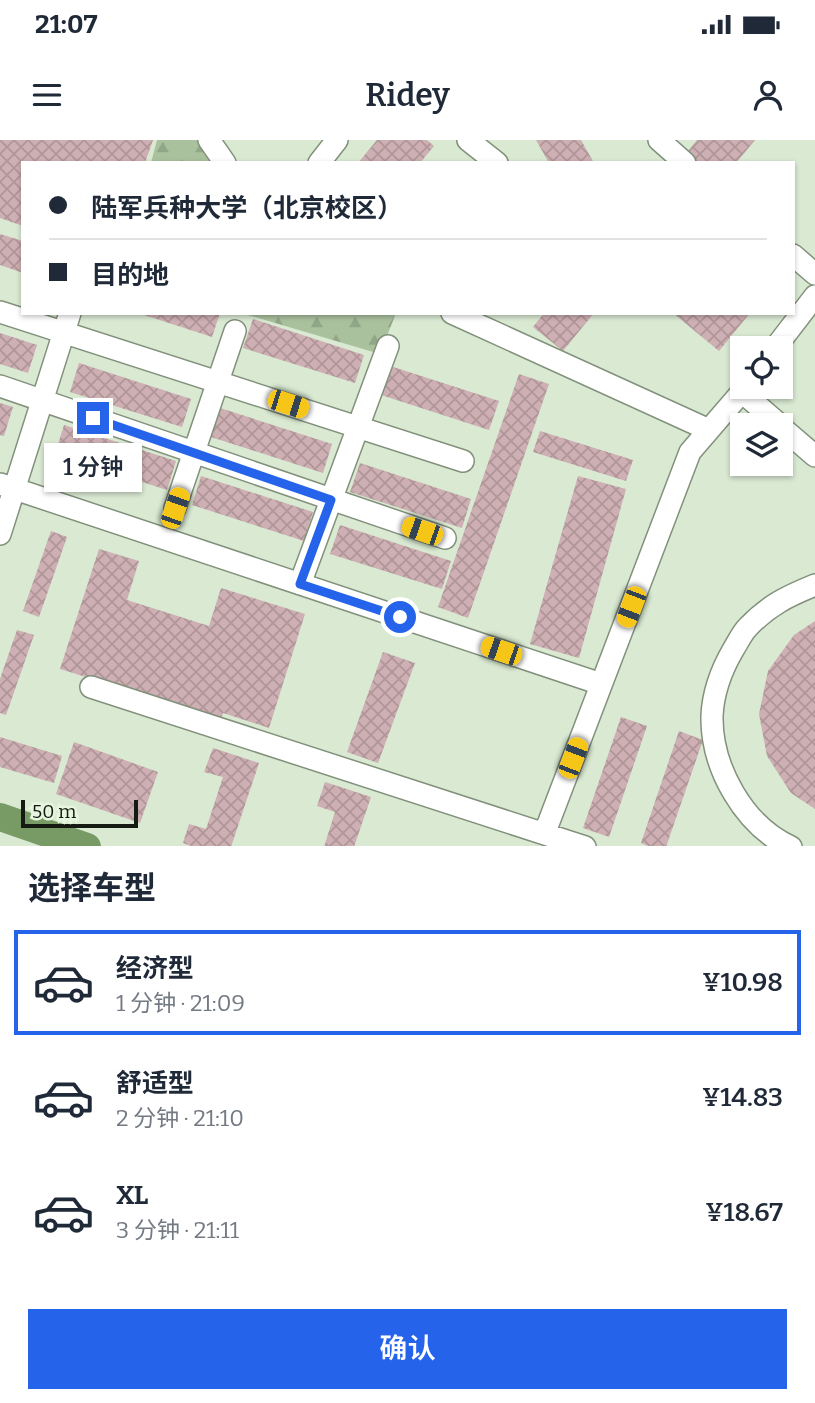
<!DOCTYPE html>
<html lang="zh">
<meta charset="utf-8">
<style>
body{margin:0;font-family:Bitter,"Noto Sans SC",serif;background:#f6f6f7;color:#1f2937;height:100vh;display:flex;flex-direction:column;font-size:26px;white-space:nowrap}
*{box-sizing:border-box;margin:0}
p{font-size:23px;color:#747a83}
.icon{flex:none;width:38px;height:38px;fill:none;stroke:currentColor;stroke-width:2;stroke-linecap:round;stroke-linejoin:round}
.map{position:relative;height:706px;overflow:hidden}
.drawer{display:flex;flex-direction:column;background:#fff;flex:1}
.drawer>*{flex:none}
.hud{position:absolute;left:21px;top:21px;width:774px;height:154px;border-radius:0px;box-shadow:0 2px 5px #0004;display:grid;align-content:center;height:154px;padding:0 28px;background:#fff}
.buttons{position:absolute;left:730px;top:196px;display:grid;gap:14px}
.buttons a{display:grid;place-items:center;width:63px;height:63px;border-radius:0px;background:#fff;box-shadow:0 2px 5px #0004;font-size:35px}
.scale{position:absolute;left:21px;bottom:18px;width:117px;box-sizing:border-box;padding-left:7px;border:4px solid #151b12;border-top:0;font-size:19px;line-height:24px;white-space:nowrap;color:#151b12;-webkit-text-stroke:5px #e7f7df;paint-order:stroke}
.end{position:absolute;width:32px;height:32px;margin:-16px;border:9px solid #2563eb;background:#fff;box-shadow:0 0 0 4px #fff}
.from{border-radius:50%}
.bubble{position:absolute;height:49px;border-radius:0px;background:#fff;box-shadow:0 2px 5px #0004;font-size:23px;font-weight:600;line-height:49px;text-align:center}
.car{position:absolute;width:21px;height:42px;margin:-21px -10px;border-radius:9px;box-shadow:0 0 5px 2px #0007;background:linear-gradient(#f5c518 24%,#345 0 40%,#f5c518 0 76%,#345 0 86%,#f5c518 0)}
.hud b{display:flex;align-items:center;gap:24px;height:66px;font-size:26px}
.hud b+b{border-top:2px solid #e0e1e3}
.hud i{width:18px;height:18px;background:#1f2937}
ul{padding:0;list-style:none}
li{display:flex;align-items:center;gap:21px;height:105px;margin:0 14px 10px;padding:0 14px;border:4px solid transparent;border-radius:0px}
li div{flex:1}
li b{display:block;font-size:26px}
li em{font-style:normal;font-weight:600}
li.selected{border-color:#2563eb}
li>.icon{width:63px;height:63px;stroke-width:1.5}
h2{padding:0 28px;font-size:32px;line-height:84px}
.primary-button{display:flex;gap:14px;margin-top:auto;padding:14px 28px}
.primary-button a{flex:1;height:80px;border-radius:0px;background:#2563eb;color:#fff;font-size:28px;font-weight:600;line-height:80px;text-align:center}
.status{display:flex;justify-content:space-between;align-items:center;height:49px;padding:0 35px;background:#fff;direction:ltr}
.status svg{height:19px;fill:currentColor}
header{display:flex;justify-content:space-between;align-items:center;height:91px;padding:0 28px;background:#fff;font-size:32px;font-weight:600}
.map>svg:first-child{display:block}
</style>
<div class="status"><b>21:07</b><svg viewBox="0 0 49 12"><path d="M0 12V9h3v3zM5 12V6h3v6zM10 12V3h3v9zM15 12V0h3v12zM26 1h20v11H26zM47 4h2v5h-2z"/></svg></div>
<header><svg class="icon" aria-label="menu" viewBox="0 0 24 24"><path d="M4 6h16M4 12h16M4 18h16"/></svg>Ridey<svg class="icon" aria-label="person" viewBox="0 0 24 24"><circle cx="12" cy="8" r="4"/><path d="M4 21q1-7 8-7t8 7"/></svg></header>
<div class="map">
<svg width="815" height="707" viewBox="0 0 815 707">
<defs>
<pattern id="forest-firs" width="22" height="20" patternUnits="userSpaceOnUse" patternTransform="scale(1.75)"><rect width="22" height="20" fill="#aac19e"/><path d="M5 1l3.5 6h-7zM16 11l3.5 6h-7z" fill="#91a587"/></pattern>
<pattern id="building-cross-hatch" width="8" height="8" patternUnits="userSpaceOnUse" patternTransform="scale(1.75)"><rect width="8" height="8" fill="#ceafb3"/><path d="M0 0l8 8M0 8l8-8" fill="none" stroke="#b09699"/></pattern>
</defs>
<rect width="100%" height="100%" fill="#d9e9d2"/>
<path fill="url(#forest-firs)" d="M157,0H198L215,23H151Z
M241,173H396L380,214Z"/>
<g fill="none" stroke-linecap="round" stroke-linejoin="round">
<path stroke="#789b66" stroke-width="28" d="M0,677L87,707"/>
</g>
<path fill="url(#building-cross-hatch)" d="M0,0H153L145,23H23V86L0,78Z
M377,0H427L434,6L420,23H358Z
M536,0H581L594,23H549Z
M697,0H755L736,23H692L684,16Z
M0,94L23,101V133L0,125Z
M138,173H220L212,197Z
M544,173H594L563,211L533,187Z
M673,173H750L719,211Z
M253,179L364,215L355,243L243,208Z
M0,193L37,205L28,233L0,224Z
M79,223L191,259L182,287L70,252Z
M387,225L499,261L489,290L378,254Z
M519,234L549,244L468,478L438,467Z
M0,263L13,267L4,296L0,295Z
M220,268L332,304L323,333L211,297Z
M64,285L176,321L167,350L55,314Z
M540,291L633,320L626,341L533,312Z
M360,323L471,359L462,388L350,352Z
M201,336L313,372L304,401L192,365Z
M578,336L626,349L579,518L530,504Z
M340,385L451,421L442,449L330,414Z
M51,391L67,397L39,477L23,471Z
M99,409L139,421L127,460L209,486L221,448L305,474L269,588L223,573L221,579L60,529Z
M815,481V669L791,653L767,616L759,574L768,531L794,495Z
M17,490L34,495L6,575L0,573V539Z
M383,512L415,523L378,623L347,612Z
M621,577L647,586L609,697L583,688Z
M679,591L703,600L666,707H650L641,703Z
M0,597L62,616L54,643L0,627Z
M74,602L158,632L140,683L56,654Z
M213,608L259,623L231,707H194L183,703L189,684L206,689L223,637L204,632Z
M325,642L371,657L354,707H324L335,672L317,666Z"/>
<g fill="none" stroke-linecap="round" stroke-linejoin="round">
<defs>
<path id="minor" d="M209,0L225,23
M468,0L497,23
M659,0L685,23
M319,23L337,0
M793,115L815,134
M0,172L463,321
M452,173L709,290
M775,208L815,156
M0,246L445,398
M742,252L780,285
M780,286L815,316
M0,344L601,544
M175,368L235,191
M0,394L70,173
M300,444L388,206
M91,547L585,707
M545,692L690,312L746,247
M791,707C744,686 711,627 712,576C713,553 722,529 733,510C738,502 742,493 748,487C769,465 788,456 815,445"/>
</defs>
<use href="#minor" stroke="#82917b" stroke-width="24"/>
<use href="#minor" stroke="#fff" stroke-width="21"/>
</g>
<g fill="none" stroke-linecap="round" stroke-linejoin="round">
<path stroke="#2563eb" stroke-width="9" d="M93,278L331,360L300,444L400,477"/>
</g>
</svg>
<div class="buttons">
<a><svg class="icon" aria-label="locate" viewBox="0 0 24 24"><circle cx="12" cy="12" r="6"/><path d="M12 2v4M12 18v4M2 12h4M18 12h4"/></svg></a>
<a><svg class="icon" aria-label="layers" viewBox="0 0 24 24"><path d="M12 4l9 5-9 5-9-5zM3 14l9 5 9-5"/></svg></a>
</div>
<div class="scale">50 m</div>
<i class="end from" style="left:400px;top:477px"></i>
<i class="end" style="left:93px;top:278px"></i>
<div class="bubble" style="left:44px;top:303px;width:98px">1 分钟</div>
<i class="car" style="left:288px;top:264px;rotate:108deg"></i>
<i class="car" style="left:175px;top:368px;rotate:19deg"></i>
<i class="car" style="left:422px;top:391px;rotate:289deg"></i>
<i class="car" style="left:631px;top:467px;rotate:201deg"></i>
<i class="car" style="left:501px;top:511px;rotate:289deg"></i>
<i class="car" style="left:573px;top:618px;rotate:21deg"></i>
<div class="hud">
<b><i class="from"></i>陆军兵种大学（北京校区）</b>
<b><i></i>目的地</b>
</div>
</div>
<section class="drawer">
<h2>选择车型</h2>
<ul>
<li class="selected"><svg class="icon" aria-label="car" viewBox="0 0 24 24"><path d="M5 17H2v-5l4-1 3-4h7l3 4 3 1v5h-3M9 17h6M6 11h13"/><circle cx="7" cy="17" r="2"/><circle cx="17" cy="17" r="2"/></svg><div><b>经济型</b><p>1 分钟 · 21:09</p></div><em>¥10.98</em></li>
<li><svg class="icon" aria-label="car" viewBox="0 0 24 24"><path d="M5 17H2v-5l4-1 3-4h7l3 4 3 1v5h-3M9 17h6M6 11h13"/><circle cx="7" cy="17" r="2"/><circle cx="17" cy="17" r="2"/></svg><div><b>舒适型</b><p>2 分钟 · 21:10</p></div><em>¥14.83</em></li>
<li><svg class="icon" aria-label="car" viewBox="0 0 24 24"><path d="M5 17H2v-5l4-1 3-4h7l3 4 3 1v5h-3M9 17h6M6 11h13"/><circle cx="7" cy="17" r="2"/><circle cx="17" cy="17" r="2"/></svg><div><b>XL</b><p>3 分钟 · 21:11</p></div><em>¥18.67</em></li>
</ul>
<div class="primary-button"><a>确认</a></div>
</section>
